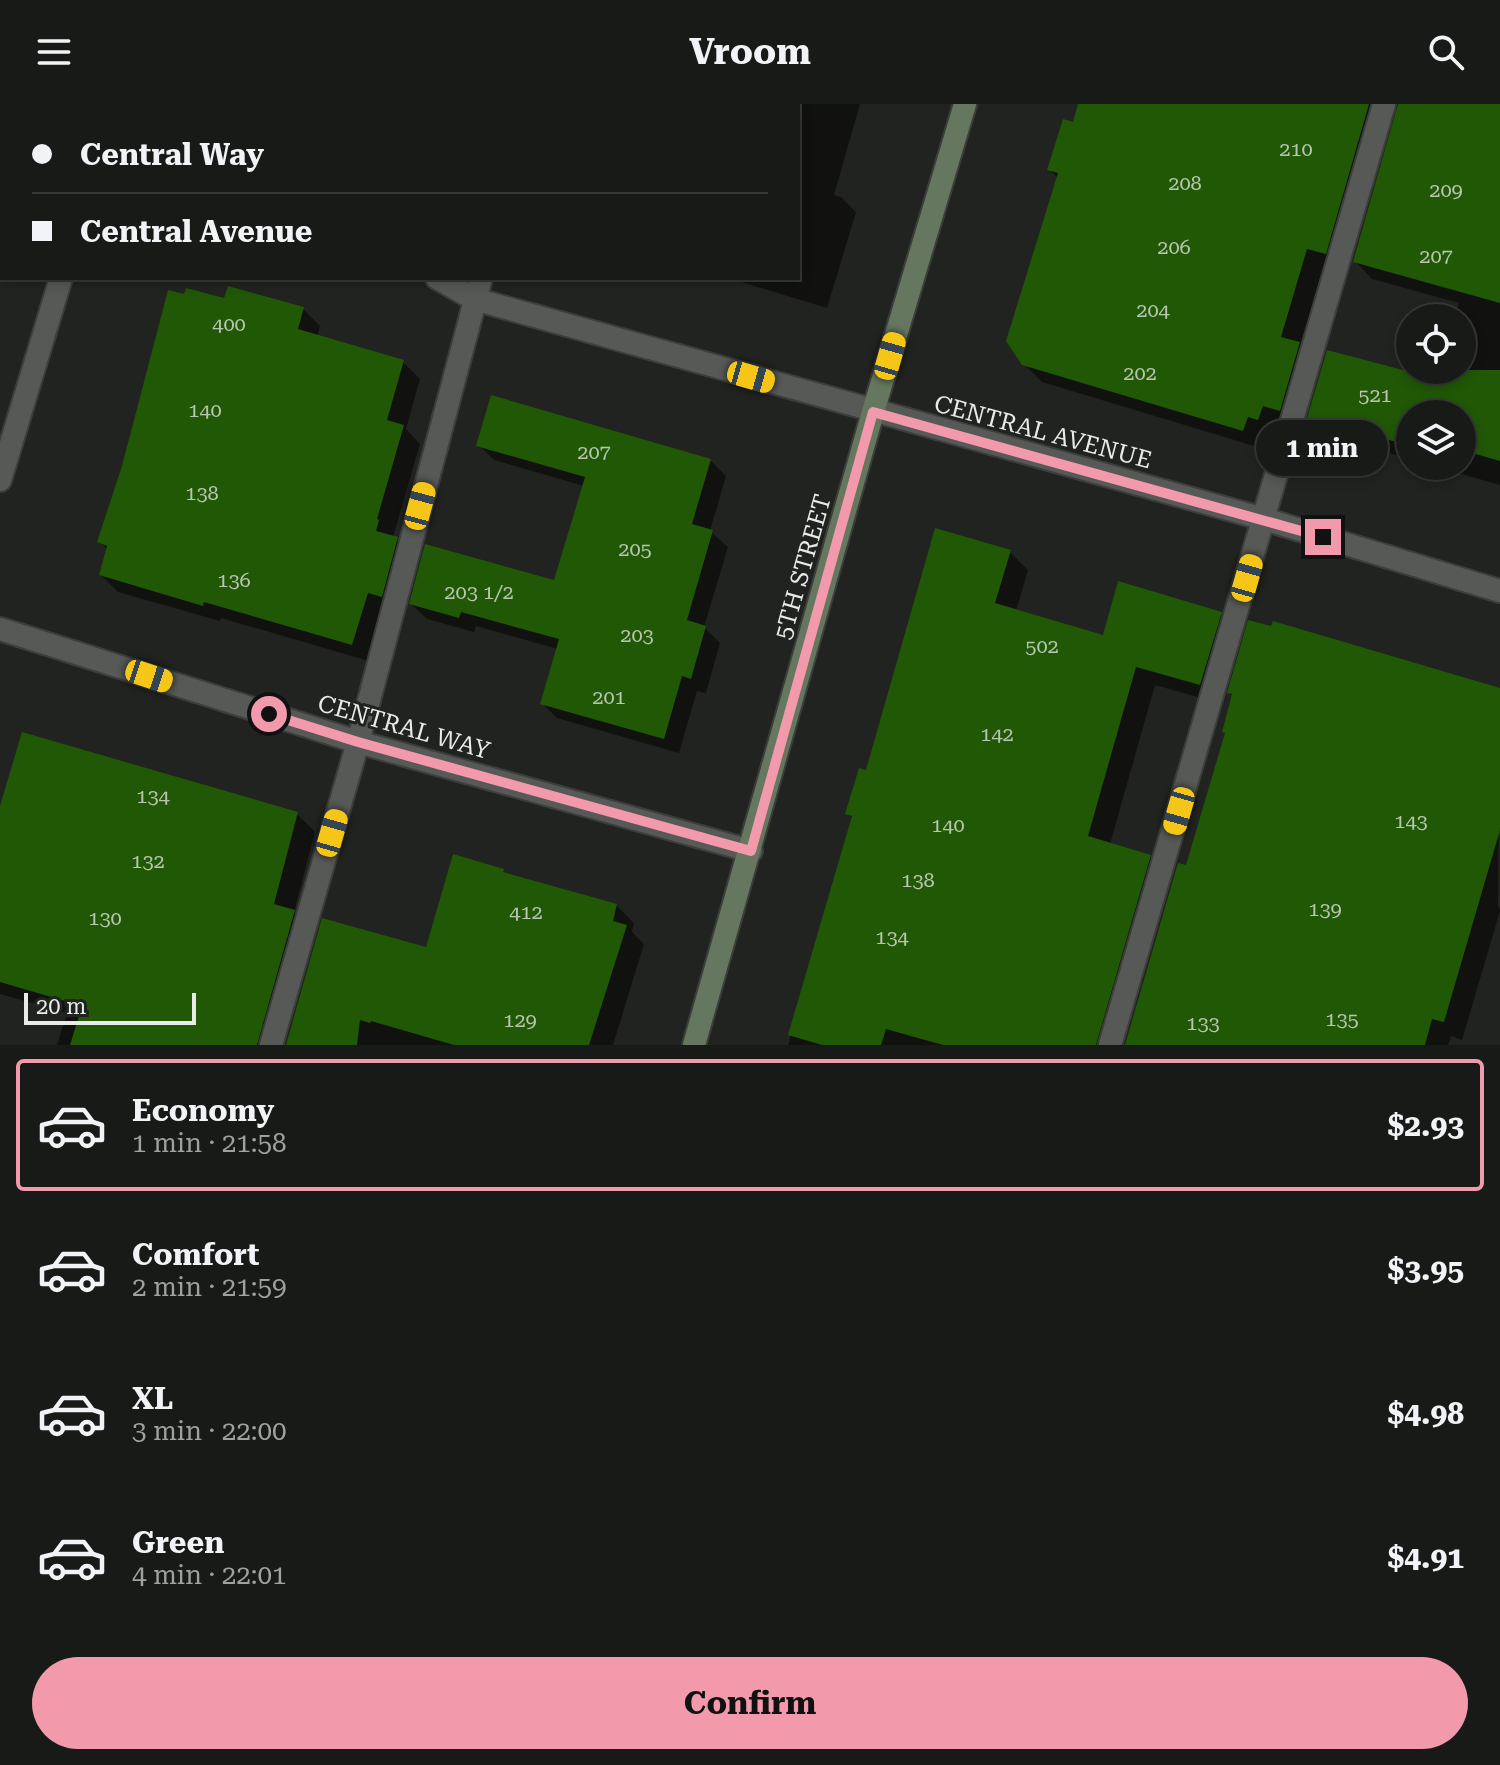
<!DOCTYPE html>
<meta charset="utf-8">
<style>
body{margin:0;font-family:"Roboto Serif",serif;background:#252724;color:#f1f3f6;height:100vh;display:flex;flex-direction:column;font-size:30px;white-space:nowrap}
*{box-sizing:border-box;margin:0}
p{font-size:26px;color:#9fa1a1}
.icon{flex:none;width:44px;height:44px;fill:none;stroke:currentColor;stroke-width:2;stroke-linecap:round;stroke-linejoin:round}
.map{position:relative;height:941px;overflow:hidden}
.details{display:flex;flex-direction:column;background:#181a17;flex:1}
.details>*{flex:none}
.guide{position:absolute;left:0px;top:0px;width:800px;height:176px;box-shadow:0 4px 12px #0003,0 0 0 2px #363836;display:grid;align-content:center;height:176px;padding:0 32px;background:#181a17}
.fabs{position:absolute;left:1396px;top:200px;display:grid;gap:16px}
.fabs a{display:grid;place-items:center;width:80px;height:80px;border-radius:50%;background:#181a17;box-shadow:0 4px 12px #0003,0 0 0 2px #363836;font-size:40px}
.scale{position:absolute;left:24px;bottom:20px;width:172px;box-sizing:border-box;padding-left:8px;border:4px solid #e9ebe8;border-top:0;font-size:22px;line-height:28px;white-space:nowrap;color:#e9ebe8;-webkit-text-stroke:6px #20231f;paint-order:stroke}
.end{position:absolute;width:36px;height:36px;margin:-18px;border:10px solid #f29aac;background:#111;box-shadow:0 0 0 4px #111}
.from{border-radius:50%}
.bubble{position:absolute;height:56px;border-radius:28px;background:#181a17;box-shadow:0 4px 12px #0003,0 0 0 2px #363836;font-size:26px;font-weight:700;line-height:56px;text-align:center}
.car{position:absolute;width:24px;height:48px;margin:-24px -12px;border-radius:10px;box-shadow:0 0 6px 2px #0007;background:linear-gradient(#f5c518 24%,#345 0 40%,#f5c518 0 76%,#345 0 86%,#f5c518 0)}
.guide b{display:flex;align-items:center;gap:28px;height:76px;font-size:30px}
.guide b+b{border-top:2px solid #363836}
.guide i{width:20px;height:20px;background:#f1f3f6}
ul{padding:14px 0 0;list-style:none}
li{display:flex;align-items:center;gap:24px;height:132px;margin:0 16px 12px;padding:0 16px;border:4px solid transparent;border-radius:8px}
li div{flex:1}
li b{display:block;font-size:30px}
li em{font-style:normal;font-weight:700}
li.on{border-color:#f29aac}
li>.icon{width:72px;height:72px;stroke-width:1.5}
.button{display:flex;gap:16px;margin-top:auto;padding:16px 32px}
.button a{flex:1;height:92px;border-radius:48px;background:#f29aac;color:#111;font-size:32px;font-weight:700;line-height:92px;text-align:center}
header{display:flex;justify-content:space-between;align-items:center;height:104px;padding:0 32px;background:#181a17;font-size:36px;font-weight:700}
.map>svg:first-child{display:block}
</style>
<header><svg class="icon" aria-label="menu" viewBox="0 0 24 24"><path d="M4 6h16M4 12h16M4 18h16"/></svg>Vroom<svg class="icon" aria-label="search" viewBox="0 0 24 24"><circle cx="10" cy="10" r="6"/><path d="M15 15l6 6"/></svg></header>
<div class="map">
<svg width="1500" height="941" viewBox="0 0 1500 941">
<rect width="100%" height="100%" fill="#20231f"/>
<path fill="#0007" d="M287,0H648L655,2H289Z
M680,0H860L834,91L841,93L856,108L827,204L728,174H798V2H679Z
M1079,0H1500V381L1433,362H1462V310H1410V355L1327,331L1309,314L1436,277L1439,266H1462V214H1455L1459,199L1372,175L1355,157L1399,5L1392,6L1343,166L1324,161L1301,242L1316,258L1276,333L1265,330L1261,344L1042,278L1024,260L1058,74L1050,66L1074,20Z
M0,48L2,49L0,154Z
M225,197L303,205L320,222L317,233L403,258L420,275L406,325L420,340L393,433L414,452L369,557L221,514L220,517L118,488L101,471L108,446L100,438Z
M479,341L710,356L726,372L710,427L728,443L704,523L720,539L706,589L697,587L679,649L557,614L542,599L558,545L476,522L474,528L427,515L411,500L555,479L584,382L494,356Z
M1010,448L1028,466L1016,507L1104,533L1220,510L1239,529L1219,599L1155,581L1110,740L1150,752L1169,771L1119,941H788L853,715L848,709L868,668Z
M1500,586L1498,801L1500,807L1462,936L1451,932L1448,941H1127L1187,763L1226,630L1234,593L1229,588Z
M0,709L297,710L315,728L294,808L312,826L279,941H57L67,909L0,890Z
M502,767L507,771L616,801L634,819L632,828L644,840L613,941H288L428,846Z"/>
<path fill="#205806" d="M1078,0H1369L1326,150L1307,145L1281,233L1300,238L1280,307L1263,302L1258,316L1248,313L1243,327L1022,261L1006,237L1058,69L1047,66L1063,15L1073,18Z
M1398,0H1500V199L1353,158Z
M228,182L304,203L298,225L404,256L387,316L404,321L377,415L379,416L376,427L398,433L382,493L368,489L352,541L204,498L203,502L99,471L107,442L97,438L122,362L168,186L184,190L186,184L224,194Z
M1327,246L1403,266H1500V357L1462,346V310H1410V330H1407L1404,340L1307,314Z
M491,291L711,355L692,420L713,426L687,516L706,522L691,575L682,572L664,635L540,600L559,535L461,508L459,514L409,500L425,440L554,476L585,373L476,342Z
M935,424L1011,446L995,499L1103,531L1118,477L1222,508L1200,581L1136,563L1088,732L1151,751L1096,941H943L886,925L881,941H822L788,931L852,712L845,710L859,664L866,666Z
M1248,516L1271,522L1273,517L1500,584V726L1444,918L1432,915L1425,941H1125L1178,759L1186,761L1225,629L1222,628L1232,590L1227,589Z
M22,628L298,708L274,800L295,806L257,941H70L82,902L0,878V702Z
M453,750L504,765L503,768L617,800L613,817L627,821L589,941H454L371,917L370,919L360,916L357,941H286L322,814L426,843Z"/>
<g fill="none" stroke-linecap="round" stroke-linejoin="round">
<defs>
<path id="service" d="M531,2L532,0
M271,941L358,638L481,174
M1110,941L1384,0"/>
<path id="minor" d="M113,2V0
M0,376L61,174
M0,525L358,638L751,747"/>
<path id="tertiary" d="M134,0L138,2
M437,174L474,195L1264,415L1500,487"/>
<path id="secondary" d="M694,941L873,308L965,0"/>
</defs>
<use href="#service" stroke="#3b3e3a" stroke-width="26"/>
<use href="#minor" stroke="#3b3e3a" stroke-width="26"/>
<use href="#tertiary" stroke="#3b3e3a" stroke-width="26"/>
<use href="#secondary" stroke="#3b3e3a" stroke-width="26"/>
<use href="#service" stroke="#565955" stroke-width="22"/>
<use href="#minor" stroke="#565955" stroke-width="22"/>
<use href="#tertiary" stroke="#565955" stroke-width="22"/>
<use href="#secondary" stroke="#65785f" stroke-width="22"/>
</g>
<g fill="none" stroke-linecap="round" stroke-linejoin="round">
<path stroke="#f29aac" stroke-width="10" d="M269,610L358,638L751,747L873,308L1323,433"/>
</g>
<g text-anchor="middle" dominant-baseline="central" stroke-width="6" stroke-linejoin="round" paint-order="stroke">
<g font-size="20" fill="#b7c6b0">
<text x="1296" y="45">210</text>
<text x="1185" y="79">208</text>
<text x="1446" y="86">209</text>
<text x="1174" y="143">206</text>
<text x="1436" y="152">207</text>
<text x="1153" y="206">204</text>
<text x="229" y="220">400</text>
<text x="1140" y="269">202</text>
<text x="1375" y="291">521</text>
<text x="205" y="306">140</text>
<text x="594" y="348">207</text>
<text x="202" y="389">138</text>
<text x="635" y="445">205</text>
<text x="234" y="476">136</text>
<text x="479" y="488">203 1/2</text>
<text x="637" y="531">203</text>
<text x="1042" y="542">502</text>
<text x="609" y="593">201</text>
<text x="997" y="630">142</text>
<text x="153" y="692">134</text>
<text x="1411" y="717">143</text>
<text x="948" y="721">140</text>
<text x="148" y="757">132</text>
<text x="918" y="776">138</text>
<text x="1325" y="805">139</text>
<text x="526" y="808">412</text>
<text x="105" y="814">130</text>
<text x="892" y="833">134</text>
<text x="1342" y="915">135</text>
<text x="520" y="916">129</text>
<text x="1203" y="919">133</text>
</g>
<g font-size="24" fill="#e9ebe8" stroke="#20231f">
<text transform="translate(1043 328) rotate(15)">CENTRAL AVENUE</text>
<text transform="translate(803 463) rotate(-74)">5TH STREET</text>
<text transform="translate(404 623) rotate(16)">CENTRAL WAY</text>
</g>
</g>
</svg>
<div class="fabs">
<a><svg class="icon" aria-label="locate" viewBox="0 0 24 24"><circle cx="12" cy="12" r="6"/><path d="M12 2v4M12 18v4M2 12h4M18 12h4"/></svg></a>
<a><svg class="icon" aria-label="layers" viewBox="0 0 24 24"><path d="M12 4l9 5-9 5-9-5zM3 14l9 5 9-5"/></svg></a>
</div>
<div class="scale">20 m</div>
<i class="end from" style="left:269px;top:610px"></i>
<i class="end" style="left:1323px;top:433px"></i>
<div class="bubble" style="left:1256px;top:316px;width:132px">1 min</div>
<i class="car" style="left:890px;top:252px;rotate:16deg"></i>
<i class="car" style="left:751px;top:273px;rotate:106deg"></i>
<i class="car" style="left:420px;top:402px;rotate:15deg"></i>
<i class="car" style="left:1247px;top:474px;rotate:16deg"></i>
<i class="car" style="left:149px;top:572px;rotate:108deg"></i>
<i class="car" style="left:1179px;top:707px;rotate:196deg"></i>
<i class="car" style="left:332px;top:729px;rotate:16deg"></i>
<div class="guide">
<b><i class="from"></i>Central Way</b>
<b><i></i>Central Avenue</b>
</div>
</div>
<section class="details">
<ul>
<li class="on"><svg class="icon" aria-label="car" viewBox="0 0 24 24"><path d="M5 17H2v-5l4-1 3-4h7l3 4 3 1v5h-3M9 17h6M6 11h13"/><circle cx="7" cy="17" r="2"/><circle cx="17" cy="17" r="2"/></svg><div><b>Economy</b><p>1 min · 21:58</p></div><em>$2.93</em></li>
<li><svg class="icon" aria-label="car" viewBox="0 0 24 24"><path d="M5 17H2v-5l4-1 3-4h7l3 4 3 1v5h-3M9 17h6M6 11h13"/><circle cx="7" cy="17" r="2"/><circle cx="17" cy="17" r="2"/></svg><div><b>Comfort</b><p>2 min · 21:59</p></div><em>$3.95</em></li>
<li><svg class="icon" aria-label="car" viewBox="0 0 24 24"><path d="M5 17H2v-5l4-1 3-4h7l3 4 3 1v5h-3M9 17h6M6 11h13"/><circle cx="7" cy="17" r="2"/><circle cx="17" cy="17" r="2"/></svg><div><b>XL</b><p>3 min · 22:00</p></div><em>$4.98</em></li>
<li><svg class="icon" aria-label="car" viewBox="0 0 24 24"><path d="M5 17H2v-5l4-1 3-4h7l3 4 3 1v5h-3M9 17h6M6 11h13"/><circle cx="7" cy="17" r="2"/><circle cx="17" cy="17" r="2"/></svg><div><b>Green</b><p>4 min · 22:01</p></div><em>$4.91</em></li>
</ul>
<div class="button"><a>Confirm</a></div>
</section>
